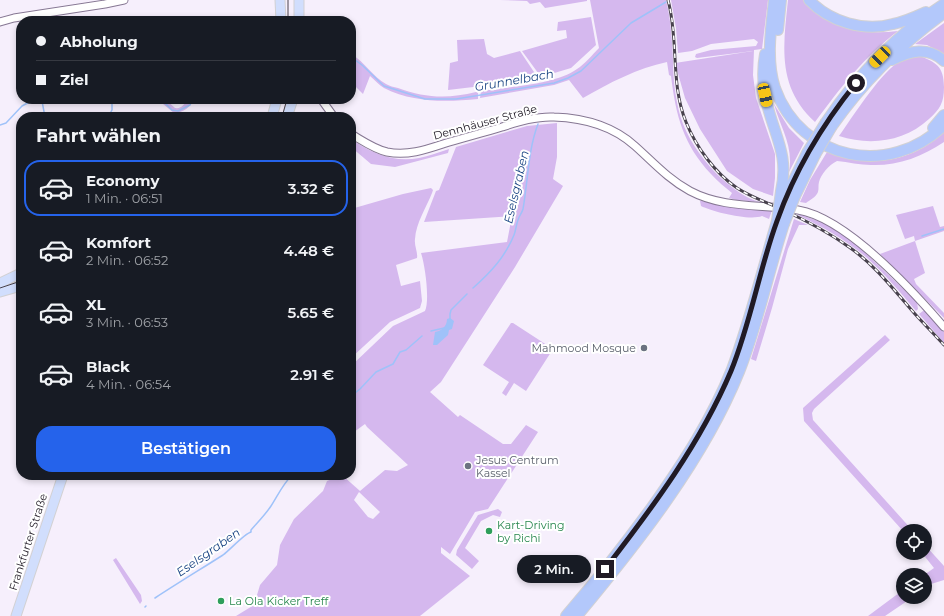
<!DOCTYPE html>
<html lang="de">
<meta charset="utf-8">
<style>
body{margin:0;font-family:Montserrat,sans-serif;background:#20242c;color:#f1f3f6;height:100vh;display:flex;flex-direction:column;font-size:15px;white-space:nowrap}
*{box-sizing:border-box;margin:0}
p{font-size:13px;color:#9ea1a6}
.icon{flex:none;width:22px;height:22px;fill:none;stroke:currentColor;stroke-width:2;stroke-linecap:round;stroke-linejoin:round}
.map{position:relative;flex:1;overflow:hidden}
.side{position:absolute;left:16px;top:112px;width:340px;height:368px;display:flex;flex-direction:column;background:#171b24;border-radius:16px;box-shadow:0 2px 6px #0003}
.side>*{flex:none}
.hud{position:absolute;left:16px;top:16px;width:340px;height:88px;border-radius:16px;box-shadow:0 2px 6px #0003;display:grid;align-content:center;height:88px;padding:0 20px;background:#171b24}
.controls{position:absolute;left:896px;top:524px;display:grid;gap:8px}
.controls a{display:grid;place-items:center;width:36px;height:36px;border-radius:50%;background:#171b24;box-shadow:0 2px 6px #0003;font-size:20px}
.end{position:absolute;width:18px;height:18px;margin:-9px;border:5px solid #201a25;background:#fff;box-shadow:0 0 0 2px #fff}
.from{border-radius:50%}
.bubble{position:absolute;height:28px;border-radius:14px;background:#171b24;box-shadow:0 2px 6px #0003;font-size:13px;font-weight:600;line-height:28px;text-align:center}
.car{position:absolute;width:12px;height:24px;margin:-12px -6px;border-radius:5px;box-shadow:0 0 3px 1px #0007;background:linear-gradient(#f5c518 24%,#345 0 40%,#f5c518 0 76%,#345 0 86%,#f5c518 0)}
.hud b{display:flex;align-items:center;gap:14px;height:38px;font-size:15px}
.hud b+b{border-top:1px solid #363941}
.hud i{width:10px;height:10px;background:#f1f3f6}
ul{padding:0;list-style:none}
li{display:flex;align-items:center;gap:12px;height:56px;margin:0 8px 6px;padding:0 12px;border:2px solid transparent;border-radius:16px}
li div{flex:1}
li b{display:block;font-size:15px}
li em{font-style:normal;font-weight:600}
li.selected{border-color:#2563eb}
li>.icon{width:36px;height:36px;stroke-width:1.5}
h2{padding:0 20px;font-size:18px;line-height:48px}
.primary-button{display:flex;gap:8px;margin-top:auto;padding:8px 20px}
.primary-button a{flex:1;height:46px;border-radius:16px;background:#2563eb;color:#fff;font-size:16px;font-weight:600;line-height:46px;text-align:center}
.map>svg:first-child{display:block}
</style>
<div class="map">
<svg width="944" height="616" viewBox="0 0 944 616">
<rect width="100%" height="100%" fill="#f6effc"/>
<path fill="#d5b8ee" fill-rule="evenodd" d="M500,0H587V1L545,8L540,2L530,4L527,1Z
M590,0H666C671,20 672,40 673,60C673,81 676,105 683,124C691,144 706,164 721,178C733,188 744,198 760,202L736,200L729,198L732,193C725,187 717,181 711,174C683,144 676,116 671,76L669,75L667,62C638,68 609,83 583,98L569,80L554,85L480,98L481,91C507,87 555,85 577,69C585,64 592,55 599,48Z
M671,0H768L762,49L754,50L753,75L756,98L775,154V178L773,196L753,189L727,171L700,129L685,98L675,63L753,51L697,58L695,57L696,54L711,50L756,46L758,42L754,39L711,44L692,51L678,53L676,28Z
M788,0H803C810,6 817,14 825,19C847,32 872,34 898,31C863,58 841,87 815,122C777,87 783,47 788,0Z
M591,17L596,45L571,68L541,77L522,51L567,38L566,30L557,31L558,22Z
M944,23V54L927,45L915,44Z
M484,39L487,54L494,58L520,51L538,78L507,83L448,90L450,63L458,61L457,40Z
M351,54C365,62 373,77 386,84C389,86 394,87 398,88C425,98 448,99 476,92L478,93V99C446,102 414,103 384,88C379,85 375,80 370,76L363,94L351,82Z
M917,55C936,62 944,66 944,87C944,103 940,109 929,119C904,142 870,146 839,136C854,115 877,78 897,63C904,59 910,57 917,55Z
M157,99H165L175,108C182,109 184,104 188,99H194C190,108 184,112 174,113Z
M774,104L789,128L804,143L789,172C794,146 780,127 774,104Z
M557,123V157L553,179L563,186L515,267L441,382L430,392L458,417L460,415L503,444H511L526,425L538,432L488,509L475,512L450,554L441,547V553L470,576L420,616H236L254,605L260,585L277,565L280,545L294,519L323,491L327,481L342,475L360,491L385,470L397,471L408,465L367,427L365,424L354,432L351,430V366L393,326L425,311C430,300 425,265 421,253L507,242L512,216L424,222L436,191L439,190L456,147L527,126ZM359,492L380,512L373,519L368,517L354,500Z
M944,132V142C922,157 897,166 871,165C860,165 848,162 837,161C829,165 821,174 819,182C818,185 819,189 818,192C816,197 810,200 806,203L800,202L810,180L827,152C869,168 911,163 944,132Z
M351,139C371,153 394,163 419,158C429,156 439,152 449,149L448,153L395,167L371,164L351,147Z
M431,188L433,190L432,193C426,208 416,223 415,239C414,246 418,252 417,258L396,265L401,286L420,281L422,301L420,308L390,322L351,358V209L403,194Z
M700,201H702L740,208L772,210L769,219L762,216C750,221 713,212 701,206Z
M933,206L940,227L944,226V231L915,241L925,273L914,279L916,284L944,313V318L880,254L915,241L914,236L905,239L896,215Z
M798,214L824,223L854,242L917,302L918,309L916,311C900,292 884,273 866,257C846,240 821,226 798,215Z
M794,219L808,225H799L788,249L772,308L756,361L751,359Z
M923,311H926L944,332V343L919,314Z
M511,323H513L553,349L526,391L514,383L506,396L502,393L509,382L483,365Z
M885,335L890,340L814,409L812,413L813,420L913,531H903L804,421L803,408Z
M498,509L502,512L500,517L493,515L481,521L465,548L479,561L472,569L456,555L457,550L478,515Z
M925,545L944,566V580L931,584L925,588L924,575L934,568L922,553H925Z
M116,558L141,595L142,601L140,604L113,560Z
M903,590V597H913L885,616H868Z"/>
<path fill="#9fc2f9" d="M450,318L454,321L452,329L449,330L448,335L437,345H433L435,332C441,331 447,327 447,319Z"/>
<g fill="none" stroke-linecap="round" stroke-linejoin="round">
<path stroke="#9fc2f9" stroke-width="1.5" d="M351,57L362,65L384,86L425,99H456L554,83L568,78L581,71L631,23L666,2
M39,99L42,101L45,117
M161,99L172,110L178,111L190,105L193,99
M108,117L112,110V99
M0,125L6,123L22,106L35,99
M922,236L944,229
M473,288C491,272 505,257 514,235C516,230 516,225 518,220C519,216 522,213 523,209C528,181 528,150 538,124
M450,319V314L451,310L467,294
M431,331L444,328
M355,393L360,389L376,372L393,364L400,352L406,350L422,336
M155,598C178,583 201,569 223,555C230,550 244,534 251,532V530C258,522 265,515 271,506C278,495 283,484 292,475
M145,607L146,606"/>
<defs>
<path id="minor" d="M0,22L14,18L105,4L124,0
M321,99L334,117
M351,134C363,141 374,149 387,152C407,156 425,150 443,144C463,138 482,133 502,127C518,122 537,116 554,117C583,118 613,126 635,146C653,162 668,179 690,191C724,209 762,204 798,210C847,218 912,290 944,327"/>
<path id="major" d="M280,0L281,21
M299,21V0
M272,117L277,99
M287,117L293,99
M0,283L21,273
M0,292L21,286
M16,616L63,475"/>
<path id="highway" d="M774,0C771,28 766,60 775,88C801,161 890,178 944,125
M809,0C830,22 864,32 893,24C904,22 915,17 926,12
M778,30L781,0
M765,54C762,70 763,88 767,104C775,137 789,155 781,191
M892,60C910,51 928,46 944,61
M826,122C857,76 897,34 944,4
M832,126C863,82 900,45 944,13
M933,128L944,115
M787,194L807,153
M795,196L815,155
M566,616C596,581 625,544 652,507C683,463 712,419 732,369C750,321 762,271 777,221
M577,616C637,544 704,459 739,372C758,324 768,273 784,224"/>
</defs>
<use href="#minor" stroke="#867793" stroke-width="9"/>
<use href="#major" stroke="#d2d1d3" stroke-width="11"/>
<use href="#highway" stroke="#d2d1d3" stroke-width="12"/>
<use href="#minor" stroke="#fff" stroke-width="7"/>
<use href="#major" stroke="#d1defd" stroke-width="9"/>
<use href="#highway" stroke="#b3c8fb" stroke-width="10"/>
<path stroke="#48424d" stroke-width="1" d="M288,0V21
M282,117L287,99
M0,288L21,281"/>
<defs>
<path id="rail" d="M668,0C679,40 670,83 686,122C696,147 715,173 737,188C751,197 766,202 781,209C805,220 828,232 849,247C875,265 894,290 915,314C924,324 934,334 944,345"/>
</defs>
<use href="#rail" stroke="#48424d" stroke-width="3"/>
<use href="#rail" stroke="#fff" stroke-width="1.5" stroke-dasharray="4.5" stroke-linecap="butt"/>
<defs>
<path id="highway-bridge" d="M807,153L826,122
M815,155L832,126
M777,221L781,191
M784,224L795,196"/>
</defs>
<use href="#highway-bridge" stroke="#d2d1d3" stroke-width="12" stroke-linecap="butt"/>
<use href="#highway-bridge" stroke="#b3c8fb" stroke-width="10"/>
</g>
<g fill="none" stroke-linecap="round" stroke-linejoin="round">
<path stroke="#201a25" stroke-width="5" d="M605,569C653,507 700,444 731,371C751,322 759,270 777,221C795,170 822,125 856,83"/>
</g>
<g fill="#6b7280" stroke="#fff" stroke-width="1.5">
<circle cx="644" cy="348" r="4"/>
<circle cx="468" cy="466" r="4"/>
</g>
<g fill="#2e9e5b" stroke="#fff" stroke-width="1.5">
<circle cx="489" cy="531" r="4"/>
<circle cx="221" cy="601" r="4"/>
</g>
<g text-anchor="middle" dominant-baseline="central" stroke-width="4" stroke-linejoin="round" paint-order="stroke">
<g font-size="11" fill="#201a25" stroke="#fff">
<text transform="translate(485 122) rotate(-15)">Dennhäuser Straße</text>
<text transform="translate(28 542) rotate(-72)">Frankfurter Straße</text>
</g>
<g font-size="11" fill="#5b616d" stroke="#fff" text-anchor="end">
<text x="636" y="348">Mahmood Mosque</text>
<text x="476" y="460" text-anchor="start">Jesus Centrum<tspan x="476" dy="13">Kassel</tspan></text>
</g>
<g font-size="11" fill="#27864d" stroke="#fff" text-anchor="start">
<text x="497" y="525">Kart-Driving<tspan x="497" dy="13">by Richi</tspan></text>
<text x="229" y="601">La Ola Kicker Treff</text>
</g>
<g font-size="12" font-style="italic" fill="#194483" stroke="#fff">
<text transform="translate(514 80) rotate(-10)">Grunnelbach</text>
<text transform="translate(516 187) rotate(-77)">Eselsgraben</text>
<text transform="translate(208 552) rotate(-35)">Eselsgraben</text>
</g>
</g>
</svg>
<div class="controls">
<a><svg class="icon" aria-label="locate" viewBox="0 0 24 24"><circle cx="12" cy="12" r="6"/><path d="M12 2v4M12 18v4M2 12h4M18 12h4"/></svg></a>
<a><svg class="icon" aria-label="layers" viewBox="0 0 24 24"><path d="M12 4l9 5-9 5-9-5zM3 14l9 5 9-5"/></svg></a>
</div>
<i class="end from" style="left:856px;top:83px"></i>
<i class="end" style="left:605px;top:569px"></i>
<div class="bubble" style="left:517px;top:555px;width:74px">2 Min.</div>
<i class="car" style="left:880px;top:57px;rotate:225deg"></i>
<i class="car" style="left:765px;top:95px;rotate:168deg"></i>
<div class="hud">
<b><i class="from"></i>Abholung</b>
<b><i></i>Ziel</b>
</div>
<section class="side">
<h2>Fahrt wählen</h2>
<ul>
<li class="selected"><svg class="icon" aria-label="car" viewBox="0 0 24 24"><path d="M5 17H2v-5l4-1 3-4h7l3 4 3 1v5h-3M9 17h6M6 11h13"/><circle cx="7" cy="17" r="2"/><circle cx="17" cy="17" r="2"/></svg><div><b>Economy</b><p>1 Min. · 06:51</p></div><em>3.32 €</em></li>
<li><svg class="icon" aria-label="car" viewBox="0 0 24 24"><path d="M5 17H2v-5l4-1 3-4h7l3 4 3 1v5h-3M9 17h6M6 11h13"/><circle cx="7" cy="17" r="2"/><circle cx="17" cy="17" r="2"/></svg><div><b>Komfort</b><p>2 Min. · 06:52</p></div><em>4.48 €</em></li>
<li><svg class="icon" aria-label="car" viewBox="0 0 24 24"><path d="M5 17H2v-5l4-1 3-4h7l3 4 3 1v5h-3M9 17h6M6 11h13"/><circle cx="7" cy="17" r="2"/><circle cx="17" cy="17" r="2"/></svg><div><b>XL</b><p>3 Min. · 06:53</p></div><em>5.65 €</em></li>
<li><svg class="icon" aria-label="car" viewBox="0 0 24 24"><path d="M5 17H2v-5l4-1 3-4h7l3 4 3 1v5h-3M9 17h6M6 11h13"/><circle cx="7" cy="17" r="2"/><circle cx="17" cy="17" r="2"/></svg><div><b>Black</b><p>4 Min. · 06:54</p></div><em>2.91 €</em></li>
</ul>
<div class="primary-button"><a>Bestätigen</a></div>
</section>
</div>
